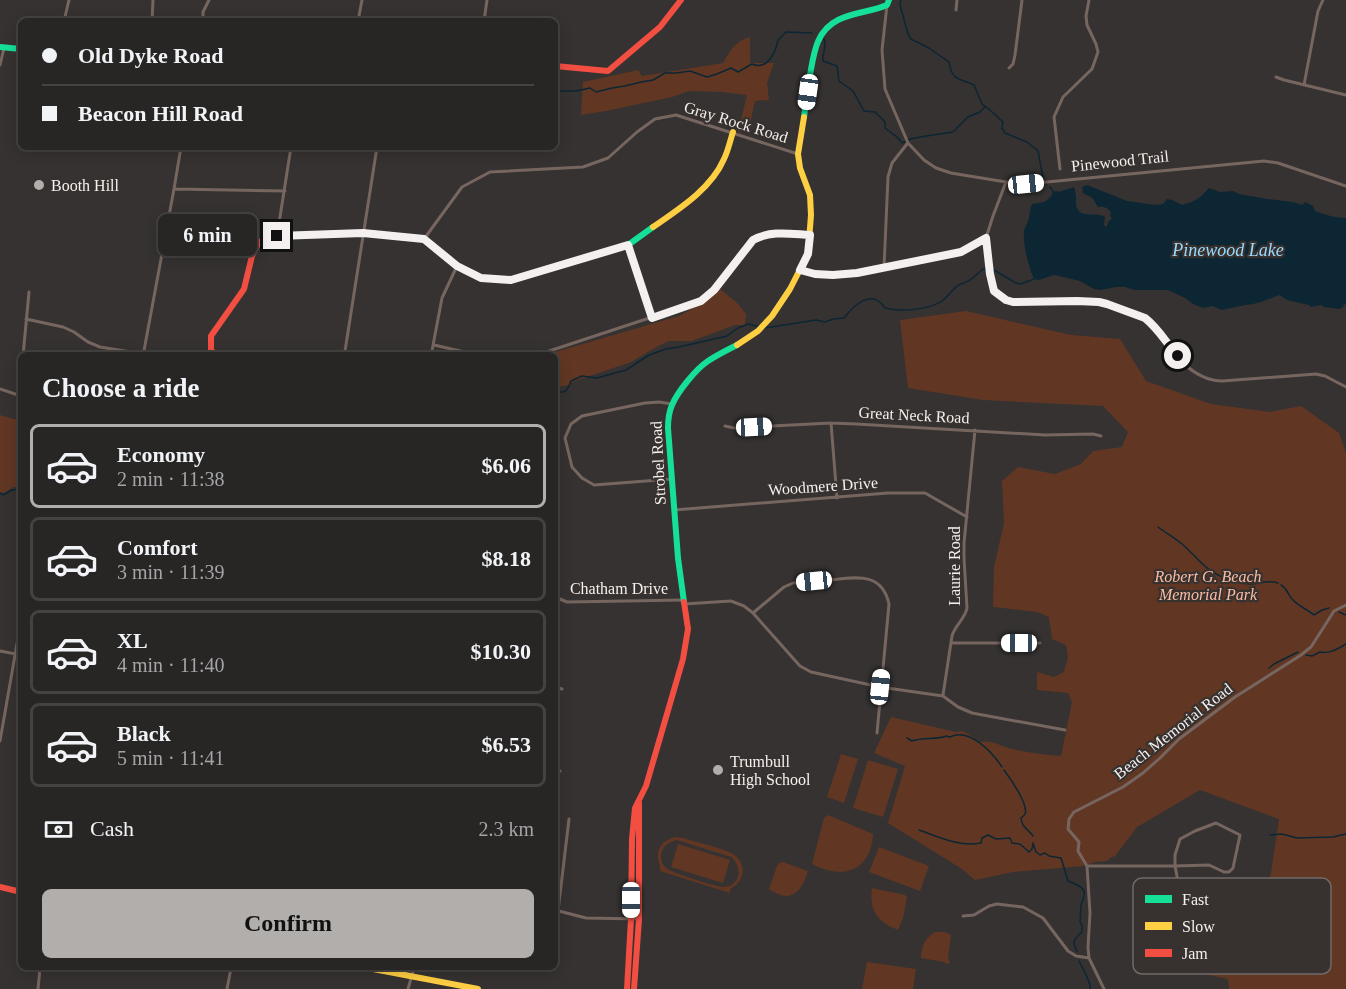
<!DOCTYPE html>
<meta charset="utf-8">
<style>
body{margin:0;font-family:"Times New Roman",serif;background:#343232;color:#f1f3f6;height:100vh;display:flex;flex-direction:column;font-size:22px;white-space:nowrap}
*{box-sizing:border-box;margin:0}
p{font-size:20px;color:#a5a5a7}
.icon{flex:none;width:33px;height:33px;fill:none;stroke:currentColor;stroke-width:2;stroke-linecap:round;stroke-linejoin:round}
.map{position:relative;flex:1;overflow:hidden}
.sheet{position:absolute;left:18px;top:352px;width:540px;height:618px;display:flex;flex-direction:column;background:#282625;border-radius:9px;box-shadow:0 3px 15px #0003,0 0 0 2px #444342}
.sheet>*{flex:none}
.banner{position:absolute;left:18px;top:18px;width:540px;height:132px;border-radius:9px;box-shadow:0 3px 15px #0003,0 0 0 2px #444342;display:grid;align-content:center;height:132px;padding:0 24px;background:#282625}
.end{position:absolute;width:27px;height:27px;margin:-14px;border:8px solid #f4f0ef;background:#111;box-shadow:0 0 0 3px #111}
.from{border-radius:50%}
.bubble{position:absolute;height:42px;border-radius:9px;background:#282625;box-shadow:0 3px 15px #0003,0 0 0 2px #444342;font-size:20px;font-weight:600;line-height:42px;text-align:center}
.car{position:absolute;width:18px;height:36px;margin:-18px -9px;border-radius:8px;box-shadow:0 0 4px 2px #0007;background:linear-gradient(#fff 24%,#345 0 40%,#fff 0 76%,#345 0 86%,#fff 0)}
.banner b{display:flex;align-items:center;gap:21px;height:57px;font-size:22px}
.banner b+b{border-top:2px solid #444342}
.banner i{width:15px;height:15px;background:#f1f3f6}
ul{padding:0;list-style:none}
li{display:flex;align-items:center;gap:18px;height:84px;margin:0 12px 9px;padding:0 12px;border:3px solid #444342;border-radius:9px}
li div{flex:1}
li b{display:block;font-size:22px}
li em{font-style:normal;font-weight:600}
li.active{border-color:#b1aeac}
li>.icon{width:54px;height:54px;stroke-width:1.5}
h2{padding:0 24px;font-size:27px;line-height:72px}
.pay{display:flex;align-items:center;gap:15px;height:66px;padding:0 24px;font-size:22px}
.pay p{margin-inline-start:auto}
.button{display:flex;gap:12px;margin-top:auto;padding:12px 24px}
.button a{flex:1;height:69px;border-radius:9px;background:#b1aeac;color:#111;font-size:24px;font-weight:600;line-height:69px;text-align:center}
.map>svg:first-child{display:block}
</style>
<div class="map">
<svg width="1346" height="989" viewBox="0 0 1346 989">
<rect width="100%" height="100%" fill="#353231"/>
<path fill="#613724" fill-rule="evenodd" d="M750,37V63H774L767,83L769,100L755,101L748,133L738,132L747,95L722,92L689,91L672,97L606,111L581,115L583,82L638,70L642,76L723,63C729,52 736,40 750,37Z
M719,288L737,303L746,314L745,325H735L692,341H669L658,346L631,362L572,382L570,385L555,387V356L545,355L679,316L704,302Z
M966,311L1071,335L1120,339L1146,381L1211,404L1270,412L1301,406L1339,433L1346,453V989H1229L1228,979L1203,974L1195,954L1256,931L1271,873L1279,819L1200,790L1137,827L1115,856L1110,858L1107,861L1095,862L1083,866L1013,872L975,880L962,869L888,823L905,766L874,753L891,717L956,732L963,731L980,742C992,739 1004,748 1017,750C1031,753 1046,755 1061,756L1072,702L1068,693L1037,690V672L1054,677L1064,672L1068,657L1066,645L1052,639L1049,617L1037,612L993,607L994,567L1004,523L1002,481L1018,467L1055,474L1081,464L1093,451L1122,447L1128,432L1103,406L983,400L908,388L900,320Z
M0,415L21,421V508L18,507L17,487H13L4,493L0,492Z
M841,754L858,759L844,803L827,797Z
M868,760L898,769L883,817L853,808Z
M828,815L873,834C871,872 842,880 812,864L824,818Z
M676,837L683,838C695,842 729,849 737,857C742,862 744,869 742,875C740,882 736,886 730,889V893L660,871C661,866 658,863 658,857C657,846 666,839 676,837ZM677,840L731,857C743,866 741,887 723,887C716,887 670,872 666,868C662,864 661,860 661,855C662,846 669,842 677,840Z
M678,844L730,860L723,883L671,867Z
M879,847L929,866L920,891L869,872Z
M783,862L808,871C801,893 791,904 769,889L777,866L779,863Z
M872,888L905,895L907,897L903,918L898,930C877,922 869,910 872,888Z
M935,932H945L951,935L948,958L950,963L947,964L944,962L921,958C922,944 924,940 935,932Z
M867,962L916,969L913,989H862Z"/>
<path fill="#0c2633" d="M1087,185L1127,201L1155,205L1163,204L1167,199L1172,200L1182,205C1196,201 1199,199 1209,188L1220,192L1233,191L1239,194L1267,199L1293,202L1302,205L1305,202L1313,206L1315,211C1326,215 1335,218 1346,218V305L1344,304L1343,307L1339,309L1324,307L1321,305L1311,307L1309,305L1287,300L1279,295C1269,299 1256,305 1245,305L1222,310L1212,306L1204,308L1198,306L1193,304L1185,298L1168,290H1134L1125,287H1116L1100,290L1094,289L1080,281L1059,276L1054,275L1039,280L1034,279C1028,266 1023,245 1024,231C1025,226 1028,223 1029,218C1030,212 1030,208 1032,204C1041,203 1050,202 1053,192L1057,191L1059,192L1074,187C1077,195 1075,202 1077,208C1082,219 1096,211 1105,217L1104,225L1106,227L1109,221L1112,218L1110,216L1111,213C1109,208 1104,206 1098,207C1090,194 1095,200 1083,193L1082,187Z"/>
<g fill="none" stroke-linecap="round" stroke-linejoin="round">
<path stroke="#0c2633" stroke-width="1.5" d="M901,0L900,5L908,34L911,39L929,48L949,62C952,81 959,78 974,85L982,104L990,110L1003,122L1002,128L1005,133L1027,142L1038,151L1043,178
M823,37C828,45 822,53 823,61L837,66L839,81L853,91L864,111L875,112L885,122V128L897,137L902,143L910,139L926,136L953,132L968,117L980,112L985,107
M555,91H576L590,88L596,92L612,88L625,86L641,82L653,80L665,73H676L690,71L707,77L717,74L731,68L738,72L752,64C768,71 776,51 778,40L786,32L812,33
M1050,187L1054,193
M765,328L816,320L825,322L833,319L844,318C854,305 872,288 885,308C900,312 929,310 942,301C948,297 952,289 959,285C962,283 965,283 968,281C974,278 978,273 983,269L994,270L1016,283L1021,284L1034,279
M555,392H563L567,390L571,381L582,376L597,378L626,370L649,355L666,349L679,347L727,336L738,328L748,324L760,327
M0,493L3,495L12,490L21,489
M1158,527C1166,533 1175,538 1182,544C1195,555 1205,570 1222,577C1230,580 1241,583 1250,584C1260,584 1268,579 1278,583
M1281,585C1288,589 1287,594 1293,600C1297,605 1308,610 1314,615L1322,610L1329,608
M1339,612L1346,615
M1306,655L1312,656L1320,652C1330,654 1337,649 1346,644
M1269,668L1274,664L1298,652
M907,738L912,741C923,737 937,740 946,736L950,737C969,727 992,752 1002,767
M1004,770C1010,778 1029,805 1025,814C1024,816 1022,817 1021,818C1022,828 1028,829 1033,836
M919,830C939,837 959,847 981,843L982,838L988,835L996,839L1010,838L1012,843L1020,844L1029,852L1032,849L1033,843L1036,852L1040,855L1045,853L1049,856L1061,858L1068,881C1075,884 1087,887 1084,897C1083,900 1081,903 1081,906C1080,912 1081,915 1080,921L1082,926V932C1075,938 1071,942 1077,951
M1270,835L1282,834L1297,838L1333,837L1346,834
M1079,961C1083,970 1091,981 1090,989"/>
<path stroke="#76665f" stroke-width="3" d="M887,5L882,50L885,89L908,143L924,160L936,168L951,173L1006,182L1026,184L1264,161L1278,163L1346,186
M956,10L957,0
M64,21L69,0
M152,21L153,0
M203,21V12L209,0
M358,21L362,0
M484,21L487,0
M0,65L4,48
M1009,68L1013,64L1015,55L1022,0
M1276,77L1284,80L1346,95
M1304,85L1318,11L1323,0
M1060,169L1054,117L1063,97L1092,69L1098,52L1096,44L1087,25L1086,16L1089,0
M174,189L285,191
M277,236L291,147
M986,238L991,274L994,291L1006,300L1013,302C1040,301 1081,297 1106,304C1113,306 1121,309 1128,312C1134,314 1140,316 1145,319C1156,325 1162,337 1169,347C1182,364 1199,381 1222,381L1316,374L1325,376L1346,387
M424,239L462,187L490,172L583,167L608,158L637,132L655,119L676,115L798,154
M629,245L652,318
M884,268L888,177L892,163L907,144
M800,271L815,274L833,275L857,273L961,252L986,238L993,216L1006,182
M26,319L63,327L74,332L88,342L100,347L143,354
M434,345L482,356
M23,356L29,292
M143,356L174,189L181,147
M343,356L345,351L377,147
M431,356L442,298L457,266
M534,356L701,301L714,290L753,240C770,230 790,234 809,235
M0,389L21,396
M19,395L21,372
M672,404L659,402L645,403L582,416L571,424L565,438L572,467L582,478L594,485L672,479
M831,423L837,498
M725,426L734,428L831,423L856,424L1045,435L1093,434L1101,436
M674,510L888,493H925L967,517
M555,597L567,602L684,600
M684,604L731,601L744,606L753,613L800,666L811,672L880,687L943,696L958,707L972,713L1065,730
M753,613L784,587L793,583C806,582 818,581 831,580C857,577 882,572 889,604L877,733
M951,643H1040
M0,651L21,655
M555,687L562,689
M943,695L952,636C955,625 965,619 967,608L964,558V543L975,430
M0,741L21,621
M555,771H560
M1216,823L1240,835L1233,868L1229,872H1224L1209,865L1175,866V855L1180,839L1195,831Z
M1087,866H1175L1182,902L1187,903L1190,900V897L1187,895H1180
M555,910L586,918L639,919
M558,911L569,819
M963,916L974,915L989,906L997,904L1023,907L1043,918L1068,951L1076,956L1089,958
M38,989L40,968
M227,989L231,968
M408,989L414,968
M1104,989L1089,958L1088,947L1090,913L1087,866L1078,851L1079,842L1068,829L1069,819L1074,812L1123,787L1143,773L1160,758L1179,739L1235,697L1301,655L1311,647L1334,611L1346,605"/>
<path stroke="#16e098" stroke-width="6" d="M0,47L21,49
M804,117C806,103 808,89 810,75C814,53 816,31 838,20C853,12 871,12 887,5L889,0
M367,233L424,239L457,266L481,278L511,280L628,245L653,227
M684,602L678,558L668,428C668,420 669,412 672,405C678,391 696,369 708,361C717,355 727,350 737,345"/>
<path stroke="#ffcf43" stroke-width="6" d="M653,227C679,209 711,189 724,159C728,151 730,141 733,132
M737,345L758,331L772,316L790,289L808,254L811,215L810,195L800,168L798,154L804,117
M368,968L478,989"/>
<path stroke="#f24e42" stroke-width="6" d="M555,66L608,71L660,27L681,0
M217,356L211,350V336L244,289L252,256L259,242L277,236L367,233
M0,887L21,892
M627,989L631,919L632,839L635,808L646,786L683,659L688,629L684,602
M634,989L639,919V803"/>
</g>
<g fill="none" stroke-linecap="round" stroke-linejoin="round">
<path stroke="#f4f0ef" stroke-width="8" d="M277,236L363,233L424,239L457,266L481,278L511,280L628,245L652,318L701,301L714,290L753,240C771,230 791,234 810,235L808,254L800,270L815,274L833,275L857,273L961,252L986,238L990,274L994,291L1006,300L1013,302L1077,301L1099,302L1107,304L1145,318C1159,329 1166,343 1178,356"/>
</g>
<g fill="#b1aeac" stroke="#37312f" stroke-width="2">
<circle cx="39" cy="185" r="6"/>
<circle cx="718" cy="770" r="6"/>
</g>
<g text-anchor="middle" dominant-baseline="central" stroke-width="4.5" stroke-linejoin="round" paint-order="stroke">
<g font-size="16" fill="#f4f0ef" stroke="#37312f">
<text transform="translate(736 122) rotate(17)">Gray Rock Road</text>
<text transform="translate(1120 161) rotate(-6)">Pinewood Trail</text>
<text transform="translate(914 415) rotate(3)">Great Neck Road</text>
<text transform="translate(658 463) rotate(-93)">Strobel Road</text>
<text transform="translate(823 486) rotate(-4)">Woodmere Drive</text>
<text transform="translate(954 566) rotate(-90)">Laurie Road</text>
<text x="619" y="588">Chatham Drive</text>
<text transform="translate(1173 731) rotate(-38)">Beach Memorial Road</text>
</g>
<g font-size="16" fill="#f4f0ef" stroke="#37312f" text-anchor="start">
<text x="51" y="185">Booth Hill</text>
<text x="730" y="761">Trumbull<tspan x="730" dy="18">High School</tspan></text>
</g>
<g font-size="16" font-style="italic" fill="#fbbca2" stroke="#37312f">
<text x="1208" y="576">Robert G. Beach<tspan x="1208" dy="18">Memorial Park</tspan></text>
</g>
<g font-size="18" font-style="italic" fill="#99d9fd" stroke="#37312f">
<text x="1228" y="250">Pinewood Lake</text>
</g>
</g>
<rect x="1133" y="878" width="198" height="96" rx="9" fill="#37312f" stroke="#706a69" stroke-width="1.5"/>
<rect x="1145" y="895" width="27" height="8" fill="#16e098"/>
<rect x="1145" y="922" width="27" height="8" fill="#ffcf43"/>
<rect x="1145" y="949" width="27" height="8" fill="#f24e42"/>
<g font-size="16" fill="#f4f0ef">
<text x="1182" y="905">Fast</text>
<text x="1182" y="932">Slow</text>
<text x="1182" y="959">Jam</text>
</g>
</svg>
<i class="end from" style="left:1178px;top:356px"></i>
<i class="end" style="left:277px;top:236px"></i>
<div class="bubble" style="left:158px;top:214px;width:99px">6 min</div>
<i class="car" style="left:808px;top:92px;rotate:188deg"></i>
<i class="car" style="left:1026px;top:184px;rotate:84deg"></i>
<i class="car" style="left:754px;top:427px;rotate:87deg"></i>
<i class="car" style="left:814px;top:581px;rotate:264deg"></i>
<i class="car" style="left:1019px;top:643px;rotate:270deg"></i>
<i class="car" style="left:880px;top:687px;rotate:6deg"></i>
<i class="car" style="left:631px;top:900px;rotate:180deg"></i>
<div class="banner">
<b><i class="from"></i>Old Dyke Road</b>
<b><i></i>Beacon Hill Road</b>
</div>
<section class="sheet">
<h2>Choose a ride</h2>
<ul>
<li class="active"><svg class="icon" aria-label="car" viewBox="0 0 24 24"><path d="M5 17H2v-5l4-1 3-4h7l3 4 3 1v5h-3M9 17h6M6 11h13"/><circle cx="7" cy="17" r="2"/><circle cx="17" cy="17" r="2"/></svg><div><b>Economy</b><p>2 min · 11:38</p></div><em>$6.06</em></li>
<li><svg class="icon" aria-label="car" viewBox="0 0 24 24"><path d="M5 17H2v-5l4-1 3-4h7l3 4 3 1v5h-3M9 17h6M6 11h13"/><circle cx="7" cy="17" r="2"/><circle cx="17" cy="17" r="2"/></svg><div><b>Comfort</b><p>3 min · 11:39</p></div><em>$8.18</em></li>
<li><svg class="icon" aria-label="car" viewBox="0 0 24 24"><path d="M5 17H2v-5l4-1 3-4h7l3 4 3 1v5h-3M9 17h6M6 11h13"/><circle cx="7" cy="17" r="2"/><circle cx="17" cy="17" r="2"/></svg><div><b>XL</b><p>4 min · 11:40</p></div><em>$10.30</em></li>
<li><svg class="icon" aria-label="car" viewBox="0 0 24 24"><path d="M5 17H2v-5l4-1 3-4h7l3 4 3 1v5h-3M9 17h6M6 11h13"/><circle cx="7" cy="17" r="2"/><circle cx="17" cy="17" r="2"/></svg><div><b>Black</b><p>5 min · 11:41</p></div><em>$6.53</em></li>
</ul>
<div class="pay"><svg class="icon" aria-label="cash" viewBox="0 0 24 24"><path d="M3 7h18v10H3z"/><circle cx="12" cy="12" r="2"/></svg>Cash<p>2.3 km</p></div>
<div class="button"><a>Confirm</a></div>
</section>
</div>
